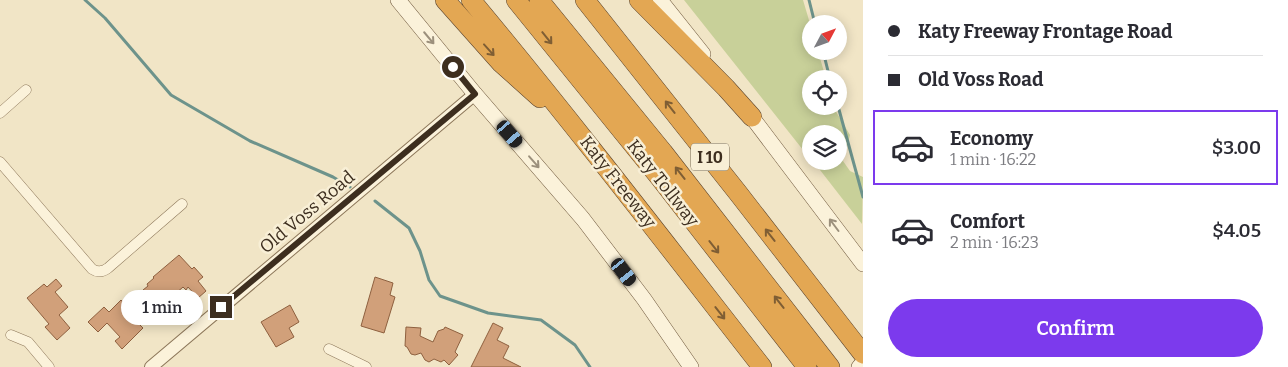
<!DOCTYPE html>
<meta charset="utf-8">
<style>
body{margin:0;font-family:Bitter,serif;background:#f7f7f7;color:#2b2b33;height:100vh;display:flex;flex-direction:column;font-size:19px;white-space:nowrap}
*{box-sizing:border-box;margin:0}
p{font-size:16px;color:#7c7c81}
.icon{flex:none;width:28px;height:28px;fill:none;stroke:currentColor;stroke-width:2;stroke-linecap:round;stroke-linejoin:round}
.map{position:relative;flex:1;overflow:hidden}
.details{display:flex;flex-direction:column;background:#fff;width:425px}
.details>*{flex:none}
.banner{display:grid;align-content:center;height:110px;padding:0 25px;background:#fff}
.needle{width:32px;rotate:49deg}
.tools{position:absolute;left:802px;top:15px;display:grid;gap:10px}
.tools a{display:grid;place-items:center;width:45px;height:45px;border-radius:50%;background:#fff;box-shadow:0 2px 12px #0003;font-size:25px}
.end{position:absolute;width:22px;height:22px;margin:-11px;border:6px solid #3d2e1f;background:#fff;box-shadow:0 0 0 2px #fff}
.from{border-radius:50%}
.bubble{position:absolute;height:35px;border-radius:18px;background:#fff;box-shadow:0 2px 12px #0003;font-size:16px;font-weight:600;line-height:35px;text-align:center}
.car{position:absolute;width:15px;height:30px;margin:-15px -8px;border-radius:6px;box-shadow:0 0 4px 1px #0007;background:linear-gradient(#222 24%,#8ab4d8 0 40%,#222 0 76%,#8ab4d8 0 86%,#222 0)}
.banner b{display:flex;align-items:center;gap:18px;height:48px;font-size:19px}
.banner b+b{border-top:1px solid #e1e1e2}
.banner i{width:12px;height:12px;background:#2b2b33}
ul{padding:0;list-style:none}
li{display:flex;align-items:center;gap:15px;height:75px;margin:0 10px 8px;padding:0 15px;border:2px solid transparent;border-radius:0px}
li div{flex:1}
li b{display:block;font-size:19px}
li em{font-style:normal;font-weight:600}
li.on{border-color:#7c3aed}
li>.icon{width:45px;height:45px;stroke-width:1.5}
.action{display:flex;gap:10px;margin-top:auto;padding:10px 25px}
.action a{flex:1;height:58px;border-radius:30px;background:#7c3aed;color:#fff;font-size:20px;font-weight:600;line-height:58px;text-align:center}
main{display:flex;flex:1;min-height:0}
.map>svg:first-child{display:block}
</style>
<main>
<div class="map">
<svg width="863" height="367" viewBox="0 0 863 367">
<rect width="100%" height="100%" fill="#f1e5c6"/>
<path fill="#c8d099" d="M684,0H803L811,27V51H818L826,79H811V106H834L835,110L850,135L843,161L850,171L863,177L862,224L813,161H839V134H811V160Z"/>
<path fill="#a7c4bc" stroke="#6d938b" d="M188,291L195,300L175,318L167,309Z"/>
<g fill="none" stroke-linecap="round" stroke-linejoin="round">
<path stroke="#6d938b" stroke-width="3" d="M85,0L105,18L171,95L250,141L333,177L350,187
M809,0L815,24
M823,51L830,79
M838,106L863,197
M375,201L409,228L420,251L429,280L440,296L488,313L541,320L575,345L590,367"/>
</g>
<path fill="#d1a07a" stroke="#8e603f" d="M179,255L192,269L194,267L203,277L198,281L206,291L198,298L188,287L186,290L183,287L159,308L143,290L148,286L147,284L154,278L153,277Z
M375,277L393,283L390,295L395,297L384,333L361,326Z
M56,279L62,286L55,292L68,307L59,315L70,328L57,340L45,327L49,324L27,298L44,284L47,287Z
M121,300L135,315L132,317L143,328L122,349L115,341L120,337L107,323L98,332L88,322L104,307L109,312Z
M290,305L299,322L289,328L294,337L276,347L261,322Z
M493,323L503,328L497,340L509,346L503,358L521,367H471Z
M406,327L421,328L420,336L433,342L438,331L444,329L445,327L463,335L455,352L458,355L449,365L444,360L441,362L434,359L429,362L425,360L421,353L415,355L411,354L407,347L405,346Z"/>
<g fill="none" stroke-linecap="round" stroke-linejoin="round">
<defs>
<path id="minor" d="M0,113L26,90
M0,162L92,269C98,273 103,272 108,268L182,204
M11,335L28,342L49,367
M329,349L366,367"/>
<path id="tertiary" d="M151,367L475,94"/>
<path id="secondary" d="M398,0L475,94L583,219L644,299L691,367
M660,0L703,54
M745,108L863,264
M859,367L863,363"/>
<path id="motorway" d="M445,0L501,63L540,98
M471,0C571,120 666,244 762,367
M516,0L660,178L807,367
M539,0L663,152L830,367
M585,0L738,193L863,354
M639,0L726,88L752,117"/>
</defs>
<use href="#minor" stroke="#8d775a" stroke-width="11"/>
<use href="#tertiary" stroke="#8d775a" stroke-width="14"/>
<use href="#secondary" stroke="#6f583d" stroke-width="16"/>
<use href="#motorway" stroke="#5b442e" stroke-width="20"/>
<use href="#minor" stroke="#fbf2da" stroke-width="10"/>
<use href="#tertiary" stroke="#fbf2da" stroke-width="12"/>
<use href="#secondary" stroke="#fbf2da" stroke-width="15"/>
<use href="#motorway" stroke="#e3a753" stroke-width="19"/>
</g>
<defs><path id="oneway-shaft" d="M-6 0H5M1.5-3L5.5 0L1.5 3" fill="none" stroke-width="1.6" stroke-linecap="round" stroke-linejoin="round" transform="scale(1.25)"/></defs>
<g stroke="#9c907c">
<use href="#oneway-shaft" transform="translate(429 38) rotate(50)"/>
<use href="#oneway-shaft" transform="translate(534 162) rotate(49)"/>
<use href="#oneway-shaft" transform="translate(834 225) rotate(-127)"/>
</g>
<g stroke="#7f5e34">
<use href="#oneway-shaft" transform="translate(547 38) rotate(51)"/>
<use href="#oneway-shaft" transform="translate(489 50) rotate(48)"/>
<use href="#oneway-shaft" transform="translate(670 107) rotate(-128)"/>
<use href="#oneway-shaft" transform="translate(680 173) rotate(-128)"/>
<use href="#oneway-shaft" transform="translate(770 235) rotate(-128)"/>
<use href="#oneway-shaft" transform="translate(714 247) rotate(52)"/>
<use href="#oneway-shaft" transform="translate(779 302) rotate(-128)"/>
<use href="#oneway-shaft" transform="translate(720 313) rotate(52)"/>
</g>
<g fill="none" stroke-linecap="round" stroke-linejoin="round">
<path stroke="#3d2e1f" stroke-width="6" d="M221,307L475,94L453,67"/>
</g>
<g text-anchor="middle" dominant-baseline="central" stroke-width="5" stroke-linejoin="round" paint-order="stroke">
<rect fill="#f8efd6" stroke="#756856" stroke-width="1" x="691" y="143.5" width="38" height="27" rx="4"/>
<g font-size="16" font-weight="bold" fill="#3d2e1f">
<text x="710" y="157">I 10</text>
</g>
<g font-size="18" fill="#3d2e1f" stroke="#f8efd6">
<text transform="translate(618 182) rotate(52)">Katy Freeway</text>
<text transform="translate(663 183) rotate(52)">Katy Tollway</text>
<text transform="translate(307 212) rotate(-40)">Old Voss Road</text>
</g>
</g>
</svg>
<div class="tools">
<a><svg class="needle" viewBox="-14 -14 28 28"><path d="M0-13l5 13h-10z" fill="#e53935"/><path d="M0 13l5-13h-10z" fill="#7c7c81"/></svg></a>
<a><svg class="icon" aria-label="locate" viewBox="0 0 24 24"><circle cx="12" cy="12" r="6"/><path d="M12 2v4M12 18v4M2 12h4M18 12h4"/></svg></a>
<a><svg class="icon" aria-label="layers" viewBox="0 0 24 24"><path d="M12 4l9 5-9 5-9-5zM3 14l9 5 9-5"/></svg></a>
</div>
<i class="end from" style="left:453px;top:67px"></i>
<i class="end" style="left:221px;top:307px"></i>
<div class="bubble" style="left:121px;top:290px;width:82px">1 min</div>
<i class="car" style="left:510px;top:134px;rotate:139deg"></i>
<i class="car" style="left:624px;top:272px;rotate:143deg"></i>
</div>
<section class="details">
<div class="banner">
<b><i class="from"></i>Katy Freeway Frontage Road</b>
<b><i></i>Old Voss Road</b>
</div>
<ul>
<li class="on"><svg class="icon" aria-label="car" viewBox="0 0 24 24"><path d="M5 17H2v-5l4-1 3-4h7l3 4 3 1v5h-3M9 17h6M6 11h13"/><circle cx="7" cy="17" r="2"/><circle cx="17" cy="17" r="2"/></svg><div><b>Economy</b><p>1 min · 16:22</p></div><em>$3.00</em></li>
<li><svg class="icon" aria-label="car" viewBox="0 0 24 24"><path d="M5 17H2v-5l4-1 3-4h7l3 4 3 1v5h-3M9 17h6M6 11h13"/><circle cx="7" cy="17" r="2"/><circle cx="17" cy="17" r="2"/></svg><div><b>Comfort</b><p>2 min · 16:23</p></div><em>$4.05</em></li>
</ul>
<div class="action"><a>Confirm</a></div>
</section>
</main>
